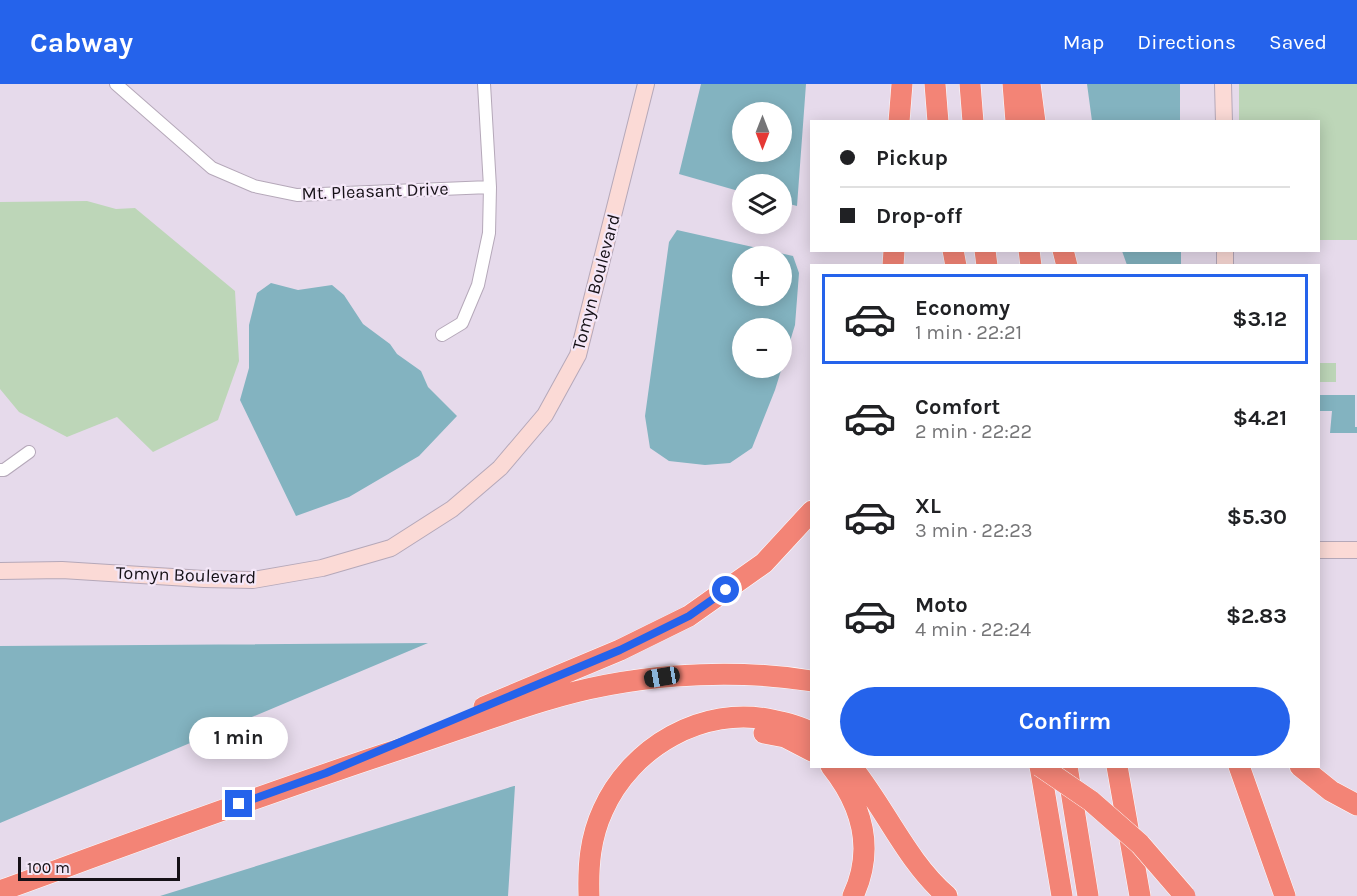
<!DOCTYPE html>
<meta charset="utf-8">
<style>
body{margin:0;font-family:Karla,sans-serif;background:#f2f2f2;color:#202124;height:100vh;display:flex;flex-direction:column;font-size:22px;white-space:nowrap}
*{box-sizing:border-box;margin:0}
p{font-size:20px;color:#757577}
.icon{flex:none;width:33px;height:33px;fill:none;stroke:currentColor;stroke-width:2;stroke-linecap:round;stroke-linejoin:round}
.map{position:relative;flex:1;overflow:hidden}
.details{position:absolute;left:810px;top:180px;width:510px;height:504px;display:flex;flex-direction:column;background:#fff;border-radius:0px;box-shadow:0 3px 15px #0003}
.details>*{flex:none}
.banner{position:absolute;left:810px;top:36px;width:510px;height:132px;border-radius:0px;box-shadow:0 3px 15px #0003;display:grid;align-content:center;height:132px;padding:0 30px;background:#fff}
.needle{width:39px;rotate:180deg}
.tools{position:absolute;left:732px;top:18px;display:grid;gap:12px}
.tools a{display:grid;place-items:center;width:60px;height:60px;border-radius:50%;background:#fff;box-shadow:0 3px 15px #0003;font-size:30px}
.scale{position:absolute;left:18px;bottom:15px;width:162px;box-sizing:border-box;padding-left:6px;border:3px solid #151016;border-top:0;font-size:16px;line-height:21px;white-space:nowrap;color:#151016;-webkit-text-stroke:4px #f4e7f8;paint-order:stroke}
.end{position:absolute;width:27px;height:27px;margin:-14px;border:8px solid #2563eb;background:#fff;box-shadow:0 0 0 3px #fff}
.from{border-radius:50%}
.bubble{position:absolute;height:42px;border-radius:21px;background:#fff;box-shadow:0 3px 15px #0003;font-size:20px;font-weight:700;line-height:42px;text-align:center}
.car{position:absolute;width:18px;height:36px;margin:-18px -9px;border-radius:8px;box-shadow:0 0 4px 2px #0007;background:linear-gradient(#222 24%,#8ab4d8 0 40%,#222 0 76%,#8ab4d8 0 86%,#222 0)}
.banner b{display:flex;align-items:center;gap:21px;height:57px;font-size:22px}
.banner b+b{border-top:2px solid #e0e0e0}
.banner i{width:15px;height:15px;background:#202124}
ul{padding:10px 0 0;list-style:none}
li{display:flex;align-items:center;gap:18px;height:90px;margin:0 12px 9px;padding:0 18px;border:3px solid transparent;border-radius:0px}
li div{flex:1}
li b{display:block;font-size:22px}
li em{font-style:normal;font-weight:700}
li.selected{border-color:#2563eb}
li>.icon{width:54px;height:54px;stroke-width:1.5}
.cta{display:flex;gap:12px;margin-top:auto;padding:12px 30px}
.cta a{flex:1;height:69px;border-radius:36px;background:#2563eb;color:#fff;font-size:24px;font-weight:700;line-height:69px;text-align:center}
header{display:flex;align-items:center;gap:36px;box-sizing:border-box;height:84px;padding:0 30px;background:#2563eb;color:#fff}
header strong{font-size:28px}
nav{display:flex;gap:33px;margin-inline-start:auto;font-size:21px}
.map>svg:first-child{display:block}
</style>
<header>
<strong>Cabway</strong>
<nav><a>Map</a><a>Directions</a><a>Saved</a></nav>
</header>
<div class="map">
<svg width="1357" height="812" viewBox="0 0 1357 812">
<rect width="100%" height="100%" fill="#e6daeb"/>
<path fill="#bdd6b8" d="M1239,0H1357V156H1319L1318,38L1239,37Z
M87,117L116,125L135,124L235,207L239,277L218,336L153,368L117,333L67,353L19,328L0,305V118Z
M1318,279H1336V298H1319Z"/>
<path fill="#83b3c0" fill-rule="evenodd" d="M701,0H806L797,122L782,118V100H742V108L679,90ZM782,28V68H742V28Z
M1087,0H1180V37H1092Z
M677,146L793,172L799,189L795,241L775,306L752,364L730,379L705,381L669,377L650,364L645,332L669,158ZM782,172V212H742V172ZM782,244V284H742V244Z
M1122,167H1181V181H1127Z
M271,199L298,206L332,201L344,211L363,240L390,260L397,270L421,287L428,303L457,332L419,372L349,413L296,432L240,316L249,284V241L257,209Z
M1319,311H1355V343H1357V349H1330L1332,327H1319Z
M428,559L0,739V562Z
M515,702L508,812H160L514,702Z"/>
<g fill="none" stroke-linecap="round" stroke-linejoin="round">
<defs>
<path id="street" d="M116,0L212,84L254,102L297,111L490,103
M442,251L462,239L478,201L489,149L490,103L484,0
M0,386H4L29,368"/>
<path id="secondary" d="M1223,0L1224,38
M1225,166V182
M1318,466H1357
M0,487L62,486L204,495L253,496L322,484L391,464L452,425L500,384L545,331L578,271L646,0"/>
<path id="highway" d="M935,0L938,38
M970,0L973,38
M1013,0L1016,38
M1030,0L1035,38
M899,38L902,0
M953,166L956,182
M985,166L987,182
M1029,166L1031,182
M1063,166L1067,182
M893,182L894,166
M484,623L620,566L689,532L764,479L812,427
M764,649L785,653L812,667
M831,682C862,721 875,765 853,812
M851,682C884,722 907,778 947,812
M1040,682L1062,812
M1067,682L1088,812
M1117,682L1140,812
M1239,682L1285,812
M1300,682L1331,707L1357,721
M0,807C129,760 258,712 388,669C440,652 491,633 543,617C626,591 725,583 812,597
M589,812C588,782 590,754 603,726C631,663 703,621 772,636C786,639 800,642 812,649"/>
</defs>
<use href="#street" stroke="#b5a8b9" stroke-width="14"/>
<use href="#secondary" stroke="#b5a8b9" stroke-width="18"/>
<use href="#highway" stroke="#fff" stroke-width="22"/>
<use href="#street" stroke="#fff" stroke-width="12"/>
<use href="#secondary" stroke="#fbdad6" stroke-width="16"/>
<use href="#highway" stroke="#f38476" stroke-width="21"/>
<defs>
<path id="highway-bridge" d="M1040,682L1091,717L1140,760L1185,812"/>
</defs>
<use href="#highway-bridge" stroke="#fff" stroke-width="22" stroke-linecap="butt"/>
<use href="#highway-bridge" stroke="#f38476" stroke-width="21"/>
</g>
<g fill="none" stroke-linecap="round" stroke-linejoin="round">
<path stroke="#2563eb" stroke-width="8" d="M239,720L326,689L620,566L689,532L726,506"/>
</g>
<g text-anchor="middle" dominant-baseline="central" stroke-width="4.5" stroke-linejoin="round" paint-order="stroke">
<g font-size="18" fill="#151016" stroke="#f4e7f8">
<text transform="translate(375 107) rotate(-2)">Mt. Pleasant Drive</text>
<text transform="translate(596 198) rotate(-75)">Tomyn Boulevard</text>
<text transform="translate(186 491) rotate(2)">Tomyn Boulevard</text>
</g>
</g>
</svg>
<div class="tools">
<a><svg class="needle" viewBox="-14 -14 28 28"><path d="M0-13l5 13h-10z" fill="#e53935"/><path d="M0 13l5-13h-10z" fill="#757577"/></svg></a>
<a><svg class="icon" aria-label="layers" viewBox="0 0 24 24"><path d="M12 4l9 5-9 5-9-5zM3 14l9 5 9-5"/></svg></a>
<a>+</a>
<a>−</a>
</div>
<div class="scale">100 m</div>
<i class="end from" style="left:726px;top:506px"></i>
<i class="end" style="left:239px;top:720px"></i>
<div class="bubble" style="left:189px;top:633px;width:99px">1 min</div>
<i class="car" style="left:662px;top:593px;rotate:261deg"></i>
<div class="banner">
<b><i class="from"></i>Pickup</b>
<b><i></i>Drop-off</b>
</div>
<section class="details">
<ul>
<li class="selected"><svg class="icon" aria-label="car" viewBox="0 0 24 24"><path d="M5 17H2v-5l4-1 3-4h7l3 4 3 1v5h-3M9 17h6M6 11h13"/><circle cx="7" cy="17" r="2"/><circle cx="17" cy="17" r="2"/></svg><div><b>Economy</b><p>1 min · 22:21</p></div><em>$3.12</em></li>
<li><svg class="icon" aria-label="car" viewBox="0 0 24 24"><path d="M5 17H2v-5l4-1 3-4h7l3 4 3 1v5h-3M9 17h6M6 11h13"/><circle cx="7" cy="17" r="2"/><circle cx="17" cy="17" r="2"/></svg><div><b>Comfort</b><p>2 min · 22:22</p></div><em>$4.21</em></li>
<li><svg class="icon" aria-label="car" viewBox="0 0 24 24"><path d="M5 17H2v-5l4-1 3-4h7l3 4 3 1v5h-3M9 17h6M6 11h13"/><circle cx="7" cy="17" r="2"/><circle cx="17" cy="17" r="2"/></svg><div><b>XL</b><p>3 min · 22:23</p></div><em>$5.30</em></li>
<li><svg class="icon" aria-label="car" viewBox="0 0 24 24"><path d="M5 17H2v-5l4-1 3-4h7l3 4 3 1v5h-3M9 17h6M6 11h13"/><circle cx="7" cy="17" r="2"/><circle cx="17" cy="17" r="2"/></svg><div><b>Moto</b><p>4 min · 22:24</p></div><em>$2.83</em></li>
</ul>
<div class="cta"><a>Confirm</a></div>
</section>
</div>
